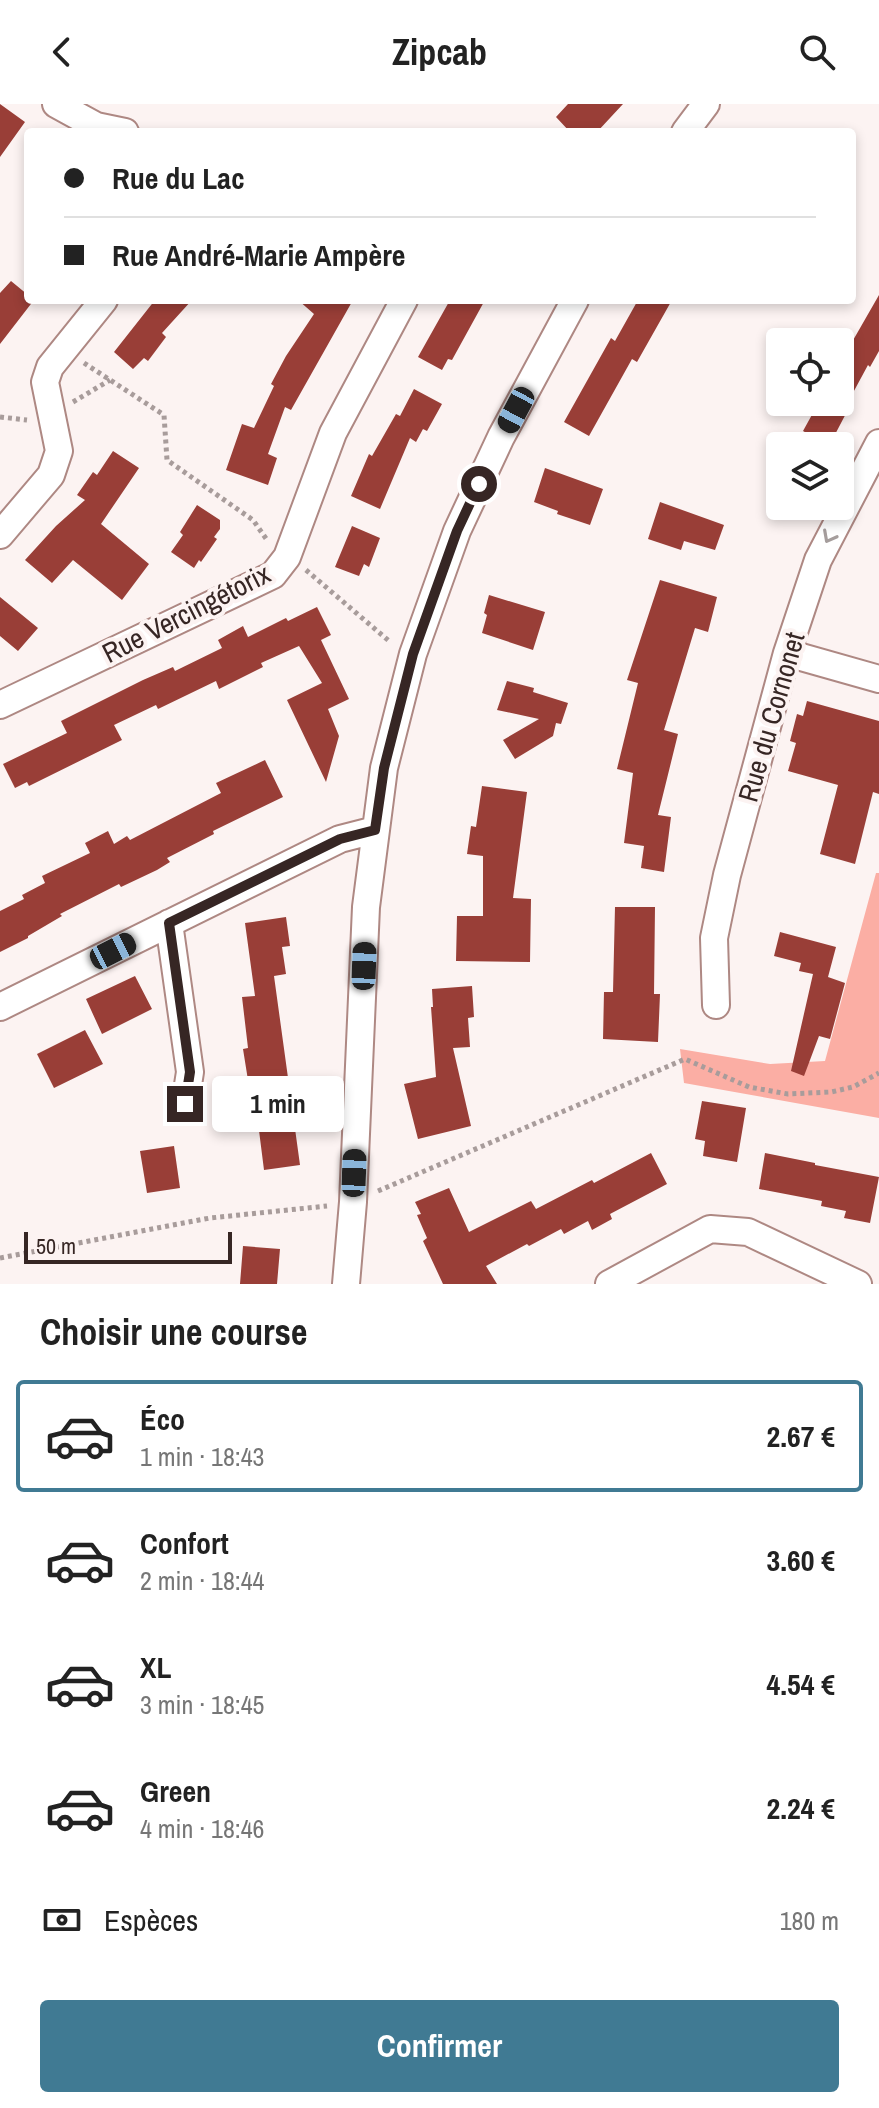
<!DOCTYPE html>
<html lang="fr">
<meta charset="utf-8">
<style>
body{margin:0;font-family:"Archivo Narrow",sans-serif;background:#f2f2f2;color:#222;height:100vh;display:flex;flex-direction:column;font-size:30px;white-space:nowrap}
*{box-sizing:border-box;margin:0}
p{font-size:26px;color:#767676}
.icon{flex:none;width:44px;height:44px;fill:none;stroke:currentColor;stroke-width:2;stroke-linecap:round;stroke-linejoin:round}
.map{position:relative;height:1180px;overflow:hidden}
.drawer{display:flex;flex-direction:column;background:#fff;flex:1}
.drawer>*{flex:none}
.hud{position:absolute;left:24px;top:24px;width:832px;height:176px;border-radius:8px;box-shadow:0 4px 12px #0003;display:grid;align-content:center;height:176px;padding:0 40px;background:#fff}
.tools{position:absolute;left:766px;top:224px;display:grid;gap:16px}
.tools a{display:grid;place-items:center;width:88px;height:88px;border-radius:8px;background:#fff;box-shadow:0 4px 12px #0003;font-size:40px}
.scale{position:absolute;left:24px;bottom:20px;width:208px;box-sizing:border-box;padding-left:8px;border:4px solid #362624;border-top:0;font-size:22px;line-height:28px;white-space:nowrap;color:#362624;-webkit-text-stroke:6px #fcf3f2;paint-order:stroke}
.end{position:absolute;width:36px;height:36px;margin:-18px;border:10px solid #362624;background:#fff;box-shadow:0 0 0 4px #fff}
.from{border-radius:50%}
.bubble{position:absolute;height:56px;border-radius:8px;background:#fff;box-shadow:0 4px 12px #0003;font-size:26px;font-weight:800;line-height:56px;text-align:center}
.car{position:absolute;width:24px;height:48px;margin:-24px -12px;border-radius:10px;box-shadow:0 0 6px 2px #0007;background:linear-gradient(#222 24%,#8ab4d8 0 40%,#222 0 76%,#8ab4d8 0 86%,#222 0)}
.hud b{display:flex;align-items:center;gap:28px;height:76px;font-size:30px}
.hud b+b{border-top:2px solid #e0e0e0}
.hud i{width:20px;height:20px;background:#222}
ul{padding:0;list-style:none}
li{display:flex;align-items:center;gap:24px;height:112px;margin:0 16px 12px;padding:0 24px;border:4px solid transparent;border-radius:8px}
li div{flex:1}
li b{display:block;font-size:30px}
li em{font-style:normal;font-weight:800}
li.active{border-color:#407a93}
li>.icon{width:72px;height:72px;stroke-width:1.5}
h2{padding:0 40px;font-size:36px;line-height:96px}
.pay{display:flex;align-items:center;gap:20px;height:88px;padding:0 40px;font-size:30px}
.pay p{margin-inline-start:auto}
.cta{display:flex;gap:16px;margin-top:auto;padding:16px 40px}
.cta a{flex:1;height:92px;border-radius:8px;background:#407a93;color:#fff;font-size:32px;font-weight:800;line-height:92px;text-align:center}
header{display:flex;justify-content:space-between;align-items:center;height:104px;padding:0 40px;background:#fff;font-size:36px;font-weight:800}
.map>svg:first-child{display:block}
</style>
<header><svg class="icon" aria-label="back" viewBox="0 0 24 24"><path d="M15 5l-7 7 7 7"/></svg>Zipcab<svg class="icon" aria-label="search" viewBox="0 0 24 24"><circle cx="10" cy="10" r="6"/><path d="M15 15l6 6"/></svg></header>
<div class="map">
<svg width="879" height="1180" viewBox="0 0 879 1180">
<rect width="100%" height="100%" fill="#fcf3f2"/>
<path fill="#fbaea4" d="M876,769H879V1014L684,979L680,945L770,960L825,957Z"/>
<path fill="#993e37" d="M0,0L25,18L0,53Z
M568,0H623L597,28H570L556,13Z
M11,177L28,191V196H34L0,240V189Z
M879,191V247L870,263L868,261L848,298H852L829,342L803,327L819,298H840V259Z
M155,196H192L162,229L166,233L148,257L144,254L133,265L114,248Z
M298,196H353L291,306L285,303L268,350L277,354L268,381L226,366L242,320L254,324L274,282L271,280L286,252L314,210Z
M450,196H485L452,256L448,255L442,266L418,253Z
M638,196H672L637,258L632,255L589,332L564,318L611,234L615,237Z
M414,285L442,300L427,327L423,325L416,338L410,334L380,405L351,392L369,350L372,352L396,310L400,312Z
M113,347L139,364L101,420L149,460L122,496L73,456L52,479L25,456L56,422L85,396L77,391L93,368L97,371Z
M545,364L603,385L590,421L557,410L558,407L534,398Z
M660,398L724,421L715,446L684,437L681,446L648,435Z
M197,401L220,416V425L214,433L217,435L201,458L199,456L194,464L171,448L183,431L180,428Z
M352,422L380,434L369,463L364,460L359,472L335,463Z
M660,476L717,493L708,528L695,524L664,626L678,630L658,711L671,713L664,768L641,764L644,742L624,739L633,669L617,665L638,579L627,576Z
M489,491L545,508L533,546L482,529L487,511L484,509Z
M0,493L38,524L18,547L0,532Z
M317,503L331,531L321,536L349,595L328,605L339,632L326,678L287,596L322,579L299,542L261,559L263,563L219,585L216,577L158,605L156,601L114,621L122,636L29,682L27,678L15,684L3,660L67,629L61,617L143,576L173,563L175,567L222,544L218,536L243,522L248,533L286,514L288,517Z
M507,577L534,584L533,588L568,599L561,620L556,619L553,632L515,655L503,636L539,615L497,606Z
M807,597L879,617V690L873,688L855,760L820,750L838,681L788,667L796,639L790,637L797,610L803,612Z
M265,656L283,693L213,727L214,730L167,754L170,758L157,766L121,783L119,780L60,810L62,812L28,832V834L0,848V807L24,795L22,791L45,779L42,772L90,749L85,739L108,727L114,740L127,732L130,736L221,689L216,679Z
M482,682L527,688L513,794L531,795L530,858L456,857L457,812H483V752L467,750L471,722L476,723Z
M615,803H655L654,890H660L658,938L603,935L604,888H613Z
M286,813L290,842L282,843L286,870L274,872L300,1061L264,1066L255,995H251L243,945L248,944L242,893L255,892L245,819Z
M780,828L836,843L828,873L845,879L830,935L819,932L804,972L791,967L813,870L799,867L801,859L774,852Z
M135,872L152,905L102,930L86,895Z
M472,882L474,913L468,914L470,943L453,944L471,1022L418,1035L404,980L436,973L431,903H433L432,885Z
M85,926L103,960L54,984L37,950Z
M702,997L746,1004L737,1058L703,1052L705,1037L695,1035Z
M174,1042L180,1084L147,1089L140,1047Z
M651,1049L667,1080L610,1110L612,1115L592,1126L588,1117L564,1130L561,1125L529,1142L527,1140L486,1162L497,1180H443L423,1137L427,1134L417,1111L421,1110L415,1098L449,1084L469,1128L531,1097L536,1105L592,1076L594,1079Z
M765,1049L815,1059V1061L879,1073L870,1119L844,1114L846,1107L821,1102L822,1097L759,1085Z
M243,1142L280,1145L277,1180H240Z"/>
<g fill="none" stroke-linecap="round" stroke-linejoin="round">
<defs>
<path id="minor" d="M56,0L96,22L125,28
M685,28L706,0
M0,431L51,371L59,347L45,278L50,263L104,196
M787,549L879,575
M0,601L273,471L287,453L333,329L404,196
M169,819L190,968L185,1000
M716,901L714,834L727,771L787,549L818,456L879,339
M0,903L340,735L375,726
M346,1180L353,1098L366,803L384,664L413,550L457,427L501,333L575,196
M609,1180L710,1125L748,1128L858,1180"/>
</defs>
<use href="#minor" stroke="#ae8883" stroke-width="30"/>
<path stroke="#a89c9b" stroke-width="5" stroke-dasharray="4 4" stroke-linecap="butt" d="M84,259L164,311L167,356L253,416L267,436
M73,298L110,276
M0,313L27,316
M306,466L389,537
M378,1087L685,955L749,983L788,990L831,988L853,983L879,969
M0,1154L210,1114L327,1102"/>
<use href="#minor" stroke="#fff" stroke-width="26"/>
</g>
<defs><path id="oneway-chevron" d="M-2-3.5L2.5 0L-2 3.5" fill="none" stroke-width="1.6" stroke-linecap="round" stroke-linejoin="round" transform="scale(2)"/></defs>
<use stroke="#a59d9c" href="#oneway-chevron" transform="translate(829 433) rotate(118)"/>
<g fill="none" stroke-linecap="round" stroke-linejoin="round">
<path stroke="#362624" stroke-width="10" d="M185,1000L190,968L169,819L340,735L375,726L384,664L413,550L457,427L479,380"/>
</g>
<g text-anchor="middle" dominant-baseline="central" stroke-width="8" stroke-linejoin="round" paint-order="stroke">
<g font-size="28" fill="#362624" stroke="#fcf3f2">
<text transform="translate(186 509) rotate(-27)">Rue Vercingétorix</text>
<text transform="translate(771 613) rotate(-74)">Rue du Cornonet</text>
</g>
</g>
</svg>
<div class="tools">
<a><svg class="icon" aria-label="locate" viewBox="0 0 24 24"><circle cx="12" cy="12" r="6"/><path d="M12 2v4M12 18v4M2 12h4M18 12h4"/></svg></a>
<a><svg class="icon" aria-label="layers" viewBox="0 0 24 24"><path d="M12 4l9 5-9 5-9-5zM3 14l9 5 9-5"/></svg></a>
</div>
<div class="scale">50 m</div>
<i class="end from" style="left:479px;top:380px"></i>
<i class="end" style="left:185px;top:1000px"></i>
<div class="bubble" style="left:212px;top:972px;width:132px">1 min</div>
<i class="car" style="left:516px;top:306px;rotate:208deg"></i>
<i class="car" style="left:113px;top:847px;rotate:63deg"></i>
<i class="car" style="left:364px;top:862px;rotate:2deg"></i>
<i class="car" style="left:354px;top:1069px;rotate:2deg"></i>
<div class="hud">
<b><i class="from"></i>Rue du Lac</b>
<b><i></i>Rue André-Marie Ampère</b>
</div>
</div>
<section class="drawer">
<h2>Choisir une course</h2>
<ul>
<li class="active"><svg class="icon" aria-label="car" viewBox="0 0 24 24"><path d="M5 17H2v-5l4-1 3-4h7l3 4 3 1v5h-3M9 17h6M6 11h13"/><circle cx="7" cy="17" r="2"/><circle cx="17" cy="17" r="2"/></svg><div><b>Éco</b><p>1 min · 18:43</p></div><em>2.67 €</em></li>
<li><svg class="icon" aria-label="car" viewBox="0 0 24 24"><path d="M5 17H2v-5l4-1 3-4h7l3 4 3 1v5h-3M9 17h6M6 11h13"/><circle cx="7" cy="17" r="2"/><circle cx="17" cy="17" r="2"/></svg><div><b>Confort</b><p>2 min · 18:44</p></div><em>3.60 €</em></li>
<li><svg class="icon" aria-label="car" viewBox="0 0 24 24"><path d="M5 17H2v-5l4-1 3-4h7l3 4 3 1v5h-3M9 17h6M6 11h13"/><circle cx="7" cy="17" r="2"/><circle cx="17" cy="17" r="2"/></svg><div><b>XL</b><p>3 min · 18:45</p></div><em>4.54 €</em></li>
<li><svg class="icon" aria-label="car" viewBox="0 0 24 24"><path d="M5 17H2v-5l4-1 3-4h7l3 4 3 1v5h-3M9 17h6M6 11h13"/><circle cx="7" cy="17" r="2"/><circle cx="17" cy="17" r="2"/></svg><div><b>Green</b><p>4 min · 18:46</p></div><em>2.24 €</em></li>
</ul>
<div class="pay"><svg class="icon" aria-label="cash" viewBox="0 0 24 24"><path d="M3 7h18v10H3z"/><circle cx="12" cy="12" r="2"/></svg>Espèces<p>180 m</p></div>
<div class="cta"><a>Confirmer</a></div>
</section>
